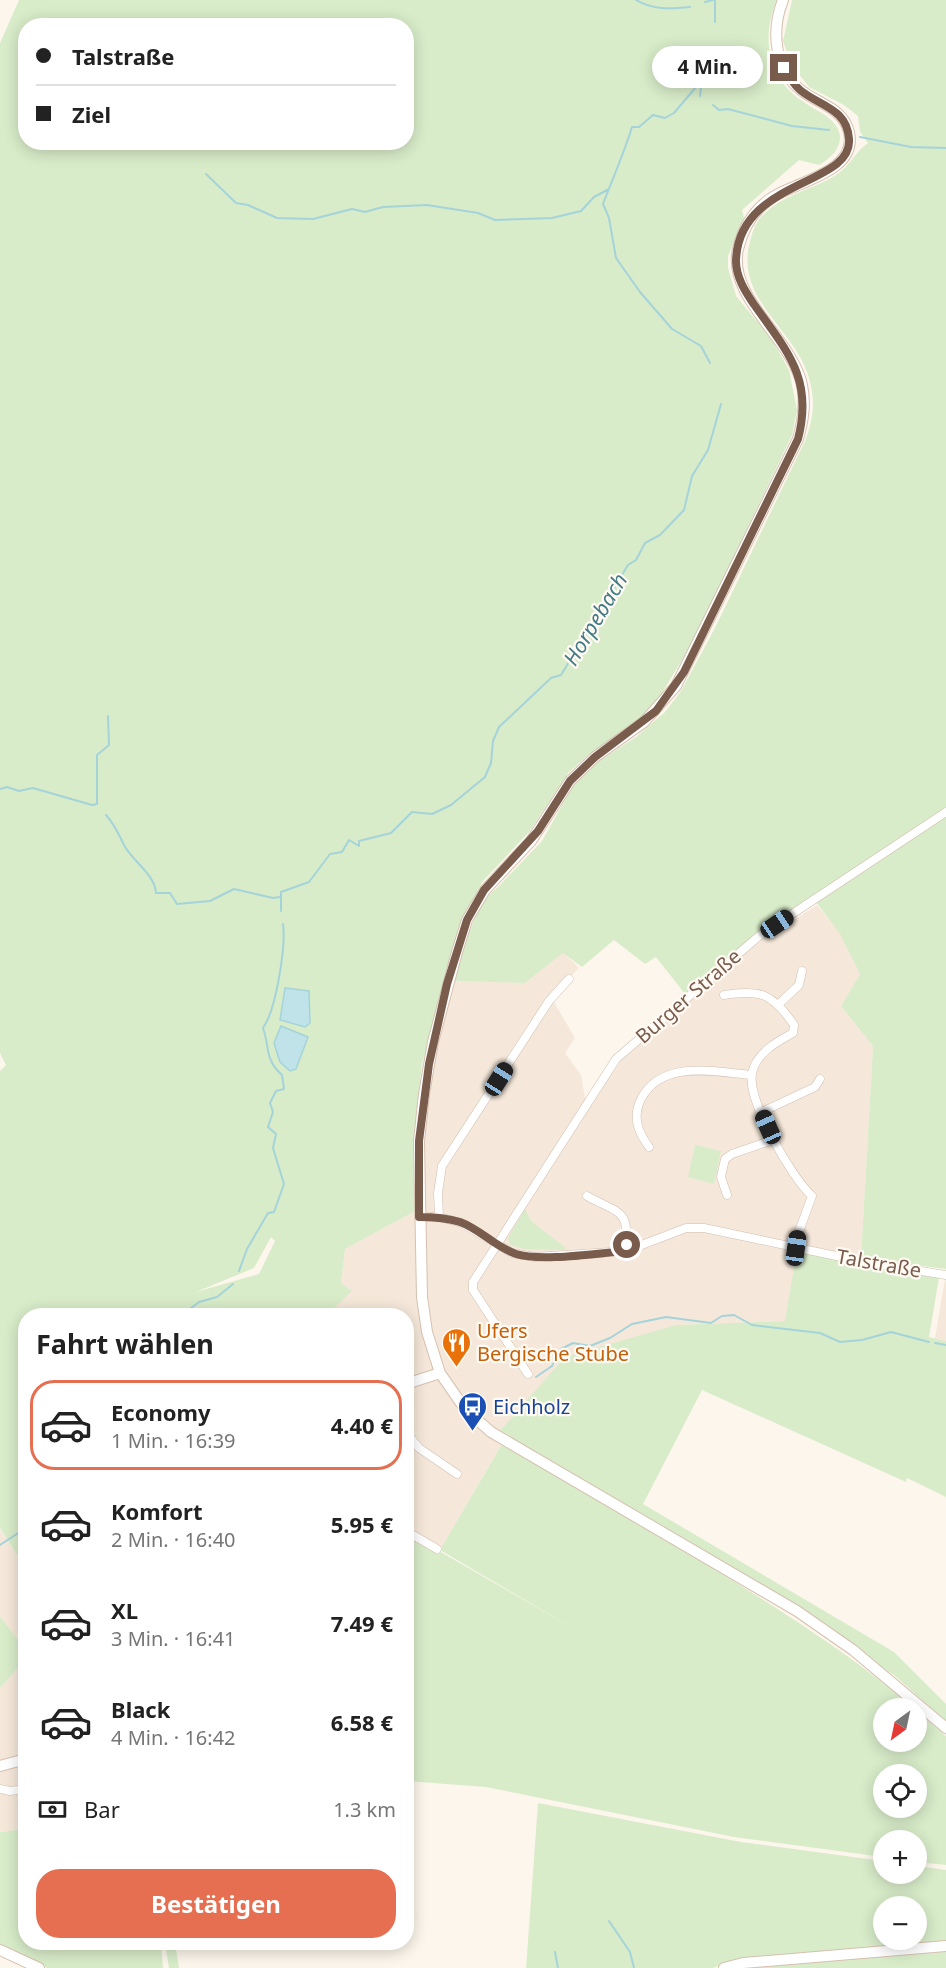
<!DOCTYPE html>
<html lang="de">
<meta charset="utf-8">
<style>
body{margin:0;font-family:"Noto Sans",sans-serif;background:#f2f2f2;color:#222;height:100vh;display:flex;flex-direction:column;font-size:22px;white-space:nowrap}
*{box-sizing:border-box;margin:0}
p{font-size:20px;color:#767676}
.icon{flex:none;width:33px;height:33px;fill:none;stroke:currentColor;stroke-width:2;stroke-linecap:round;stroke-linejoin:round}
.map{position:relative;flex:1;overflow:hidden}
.side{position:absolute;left:18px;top:1308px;width:396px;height:642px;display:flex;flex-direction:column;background:#fff;border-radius:24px;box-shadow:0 3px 15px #0003}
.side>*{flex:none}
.guide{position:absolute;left:18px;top:18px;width:396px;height:132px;border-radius:24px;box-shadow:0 3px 15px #0003;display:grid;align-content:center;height:132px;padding:0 18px;background:#fff}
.needle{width:39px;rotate:213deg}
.buttons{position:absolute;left:873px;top:1698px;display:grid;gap:12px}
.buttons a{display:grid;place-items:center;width:54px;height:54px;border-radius:50%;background:#fff;box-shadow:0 3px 15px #0003;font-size:30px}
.end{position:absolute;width:27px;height:27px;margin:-14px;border:8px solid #7a5c4d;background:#fff;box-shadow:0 0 0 3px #fff}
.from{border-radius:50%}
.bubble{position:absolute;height:42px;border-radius:21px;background:#fff;box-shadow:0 3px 15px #0003;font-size:20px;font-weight:700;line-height:42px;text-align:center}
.car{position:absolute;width:18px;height:36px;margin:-18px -9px;border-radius:8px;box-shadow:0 0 4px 2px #0007;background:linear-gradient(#222 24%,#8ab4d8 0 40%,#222 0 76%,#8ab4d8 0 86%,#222 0)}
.guide b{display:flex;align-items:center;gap:21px;height:57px;font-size:22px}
.guide b+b{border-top:2px solid #e0e0e0}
.guide i{width:15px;height:15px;background:#222}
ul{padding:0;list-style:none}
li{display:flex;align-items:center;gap:18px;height:90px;margin:0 12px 9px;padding:0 6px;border:3px solid transparent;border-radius:24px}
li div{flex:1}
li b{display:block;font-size:22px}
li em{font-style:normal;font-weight:700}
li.active{border-color:#e76f51}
li>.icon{width:54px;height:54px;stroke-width:1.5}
h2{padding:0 18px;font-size:27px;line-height:72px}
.pay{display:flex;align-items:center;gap:15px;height:66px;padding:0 18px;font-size:22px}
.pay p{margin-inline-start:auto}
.button{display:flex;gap:12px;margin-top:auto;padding:12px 18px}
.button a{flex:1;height:69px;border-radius:24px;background:#e76f51;color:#fff;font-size:24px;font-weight:700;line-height:69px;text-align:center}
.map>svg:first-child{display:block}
</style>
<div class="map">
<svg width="946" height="1968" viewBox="0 0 946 1968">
<rect width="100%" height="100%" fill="#fdf6ec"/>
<path fill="#f5e8da" d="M817,905L840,933L860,974L841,1006L873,1046L861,1258L785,1321L676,1325L491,1438L502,1444L440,1550L407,1529L406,1316H327L351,1291L341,1283L345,1249L415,1211L422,1197L426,1117L434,1060L453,981L525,983L563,952L579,968L551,997L575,1038L565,1053L581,1075L587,1109L623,1058L662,1022L744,952Z
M945,1279H946V1341L935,1338Z
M0,1529L25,1568V1649L0,1616Z
M25,1660V1829L0,1832V1688Z"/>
<path fill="#d8ecc9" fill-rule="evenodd" d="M19,0H777C761,35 767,77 801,100C811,108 823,112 832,121C849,138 836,156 819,165L799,160L742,210L744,218L728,256V268L736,296L770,337L789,370L797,410L792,435L691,645L659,698L640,719L587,756L569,772L529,832L482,882L463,918L422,1064L413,1140L415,1211L345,1249L341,1283L352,1291L327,1315L26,1316L25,1568L0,1528V1071L6,1065L0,1053V43ZM26,26H406V142H26ZM271,1237L275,1241L259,1274L196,1292L254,1268Z
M792,0H946V809L741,946L685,994L656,957L645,964L614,940L582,967L563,953L525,983L453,981C462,956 475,901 497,888L542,841L571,789L581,777L598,762L636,737L665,712L681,691L715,628L805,441C811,425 815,409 812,392C805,332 733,304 750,242C752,233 755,224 761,217C781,195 812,190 836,175C850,166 855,152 868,143L860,132L858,116L844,105L809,87L791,64L783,41Z
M946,815V1269L861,1258L873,1046L841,1006L860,974L840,934L816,902Z
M695,1145L721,1151L714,1184L688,1177Z
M525,1209L531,1221L566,1248L563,1250L525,1249L510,1245L508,1238Z
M797,1250L939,1277L929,1337L946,1341V1497L907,1478L906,1482L702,1390L643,1504L894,1652L946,1704V1721L895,1676L822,1626L498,1433L565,1357L676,1325L785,1321Z
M502,1444C569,1481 634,1520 699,1560C773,1605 848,1652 914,1708H884V1742H916L917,1711L946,1736V1865L917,1862L916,1840H884L883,1857L734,1837L486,1787L407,1781L406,1532L581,1633L440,1550ZM884,1774H916V1808H884Z
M0,1616L25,1649V1660L0,1688Z
M538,1803L741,1842L883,1861L884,1874H916L917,1866L946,1870V1941L738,1959L713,1968H526ZM884,1906H916V1940H884Z
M25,1829L26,1942L161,1943L163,1968H47L0,1944V1832Z
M165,1943H175L179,1968H169Z
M946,1951V1968H750L922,1952Z"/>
<path fill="#bfe3e8" stroke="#a5d3da" stroke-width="1.5" d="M285,988L309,991L310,1023L305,1027L280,1020Z
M281,1026L308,1037L296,1069L290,1071L280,1062L274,1043Z"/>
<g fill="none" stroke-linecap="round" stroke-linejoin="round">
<path stroke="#a5d3da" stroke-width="2" d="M636,0C653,10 670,9 690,7
M705,2L713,0
M715,22V0
M700,96L702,78
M713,105L719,110L728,109L792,126L829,130
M860,137L911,147L946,148
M206,174L236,203L248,205L277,218L313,219L352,209L365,212L383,207L427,205L478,213L495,220L552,218L581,211L594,197L609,189
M710,363L701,346L672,329L640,292L616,258L609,218L603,204C613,178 624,153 632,127H639L653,115L665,118L674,113L719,60L718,47
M0,789L7,787L19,791L33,788L92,805L97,804V755L109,745L108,716
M106,815C115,825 118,833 124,845C132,861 155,874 156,893H170L177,904L210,901L234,889L273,898L280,897
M281,911V892L309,882L330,854L342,852L349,840L359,846V841L391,833L412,812L432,814L451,805L485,777L491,763L493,741L499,727L551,678L561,675L628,565L636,560L645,543L660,535L684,510L692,476L708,450L721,404
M239,1271L247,1249L268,1213L274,1212L284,1184L273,1148L276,1134L268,1127L273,1112L270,1103L276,1091L284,1089L282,1075C264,1059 270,1047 263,1028C276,1010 286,947 283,924
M181,1316L199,1302L217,1297L233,1284
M935,1343L946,1345
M536,1377L552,1366L561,1349L573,1343L590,1346L610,1338L632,1324L666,1317L711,1323L722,1316L734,1315L752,1325L820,1333L840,1342L862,1340L891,1332L929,1342
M0,1545L26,1528
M609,1921L630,1952L634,1968
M555,1952L558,1968"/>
<defs>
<path id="street" d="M724,995C761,989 773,994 794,1025L793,1033C776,1042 755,1054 752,1074C747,1101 792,1178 812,1196L798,1234L796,1248
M779,1004L799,985L802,971
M762,1112L815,1087L820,1079
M649,1147C638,1132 632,1117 641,1099C662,1059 714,1072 751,1075
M727,1195L721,1177L725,1159L732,1154L773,1140
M587,1196C619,1214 630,1208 626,1251
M419,1217H439L462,1223L512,1253L535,1257L626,1251L686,1228H704L860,1261L946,1275
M439,1217L438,1193L442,1166L549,1001L569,979
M528,1374L473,1290V1282L616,1059L759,936L946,812
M406,1432L419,1448L457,1474
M406,1531L437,1549
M0,1789L10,1791L26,1789"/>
<path id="secondary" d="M783,0C771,30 774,70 802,91C819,104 843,108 849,132C858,172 798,181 773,197C754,209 743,228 738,249C727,298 792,338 802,385C806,404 803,421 798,439L676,686L644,722L595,757L570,781L531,841L485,890L467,920L457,952L433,1042L424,1094L419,1141L422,1297L427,1332L440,1373L465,1409L491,1432L797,1611L853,1650L946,1728
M406,1384L440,1373
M0,1766L26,1759
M0,1950L39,1968
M724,1968L743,1963L946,1946"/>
</defs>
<use href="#street" stroke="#d1beb0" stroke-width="9"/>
<use href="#secondary" stroke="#d6c0b0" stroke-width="12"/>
<use href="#street" stroke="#fff" stroke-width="8"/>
<use href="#secondary" stroke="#fff" stroke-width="10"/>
</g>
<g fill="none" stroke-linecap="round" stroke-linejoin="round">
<path stroke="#7a5c4d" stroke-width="8" d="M627,1245L626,1251C598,1253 541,1262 516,1254C495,1247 480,1229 460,1222C447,1218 433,1217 419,1217V1141L429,1064L447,984L467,920L484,890L538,831L570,781L595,757L656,711L684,672L798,439C814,378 786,350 753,303C745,291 736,277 736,261C738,179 853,186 849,139C847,108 819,106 800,90C793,84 788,75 784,68"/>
</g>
<defs>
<symbol id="restaurant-pin" viewBox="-11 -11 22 30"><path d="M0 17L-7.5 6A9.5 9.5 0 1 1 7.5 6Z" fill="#e8710a" stroke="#fffaf3"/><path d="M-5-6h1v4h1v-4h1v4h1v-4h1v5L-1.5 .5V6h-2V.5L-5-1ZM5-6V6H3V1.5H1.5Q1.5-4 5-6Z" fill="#fff"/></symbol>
<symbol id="bus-pin" viewBox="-11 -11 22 30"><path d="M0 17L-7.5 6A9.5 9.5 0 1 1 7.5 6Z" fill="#1a4fb4" stroke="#fffaf3"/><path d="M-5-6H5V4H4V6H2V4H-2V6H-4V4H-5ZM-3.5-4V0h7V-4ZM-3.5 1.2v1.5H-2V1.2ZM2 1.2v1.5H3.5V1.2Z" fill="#fff"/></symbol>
</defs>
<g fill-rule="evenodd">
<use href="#restaurant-pin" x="440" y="1326" width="33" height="45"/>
<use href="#bus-pin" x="456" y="1390" width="33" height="45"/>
</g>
<g text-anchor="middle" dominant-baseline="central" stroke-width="4.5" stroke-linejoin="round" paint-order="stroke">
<g font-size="20" fill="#7a5c4d" stroke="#fffaf3">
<text transform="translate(688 996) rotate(-41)">Burger Straße</text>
<text transform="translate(879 1263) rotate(10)">Talstraße</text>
</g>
<g font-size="20" fill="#c56008" stroke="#fffaf3" text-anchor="start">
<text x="477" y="1330">Ufers<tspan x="477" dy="23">Bergische Stube</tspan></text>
</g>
<g font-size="20" fill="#164399" stroke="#fffaf3" text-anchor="start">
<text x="493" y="1406">Eichholz</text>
</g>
<g font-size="21" font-style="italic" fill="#437c86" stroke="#fffaf3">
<text transform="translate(595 619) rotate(-59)">Horpebach</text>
</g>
</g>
</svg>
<div class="buttons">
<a><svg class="needle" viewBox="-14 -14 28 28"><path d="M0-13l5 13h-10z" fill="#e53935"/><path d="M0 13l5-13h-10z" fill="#767676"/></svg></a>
<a><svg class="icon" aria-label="locate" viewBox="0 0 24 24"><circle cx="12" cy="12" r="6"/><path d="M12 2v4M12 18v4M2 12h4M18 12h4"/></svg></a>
<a>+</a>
<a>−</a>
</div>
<i class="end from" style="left:627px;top:1245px"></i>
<i class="end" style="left:784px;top:68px"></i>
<div class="bubble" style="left:652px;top:46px;width:111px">4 Min.</div>
<i class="car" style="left:777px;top:924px;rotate:56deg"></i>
<i class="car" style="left:499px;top:1079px;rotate:32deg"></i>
<i class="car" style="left:768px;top:1127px;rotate:336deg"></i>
<i class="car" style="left:796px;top:1248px;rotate:8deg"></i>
<div class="guide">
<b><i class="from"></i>Talstraße</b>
<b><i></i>Ziel</b>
</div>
<section class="side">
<h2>Fahrt wählen</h2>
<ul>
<li class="active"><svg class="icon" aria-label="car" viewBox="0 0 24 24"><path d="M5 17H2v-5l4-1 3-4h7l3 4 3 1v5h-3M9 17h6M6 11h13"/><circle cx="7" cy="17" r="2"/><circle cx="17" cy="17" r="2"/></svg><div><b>Economy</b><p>1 Min. · 16:39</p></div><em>4.40 €</em></li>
<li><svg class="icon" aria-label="car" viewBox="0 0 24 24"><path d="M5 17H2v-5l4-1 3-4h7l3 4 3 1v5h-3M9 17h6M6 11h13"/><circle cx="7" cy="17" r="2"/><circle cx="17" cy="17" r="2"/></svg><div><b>Komfort</b><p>2 Min. · 16:40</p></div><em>5.95 €</em></li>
<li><svg class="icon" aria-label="car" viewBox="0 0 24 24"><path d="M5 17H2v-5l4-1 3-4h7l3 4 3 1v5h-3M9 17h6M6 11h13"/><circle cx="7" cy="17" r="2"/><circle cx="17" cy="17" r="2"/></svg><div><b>XL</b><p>3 Min. · 16:41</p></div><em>7.49 €</em></li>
<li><svg class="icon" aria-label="car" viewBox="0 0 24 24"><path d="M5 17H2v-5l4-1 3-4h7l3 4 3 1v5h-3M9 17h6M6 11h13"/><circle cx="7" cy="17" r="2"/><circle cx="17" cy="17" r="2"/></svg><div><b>Black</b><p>4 Min. · 16:42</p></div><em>6.58 €</em></li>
</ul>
<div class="pay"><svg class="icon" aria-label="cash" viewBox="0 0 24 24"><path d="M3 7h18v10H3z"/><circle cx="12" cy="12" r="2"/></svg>Bar<p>1.3 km</p></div>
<div class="button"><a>Bestätigen</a></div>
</section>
</div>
